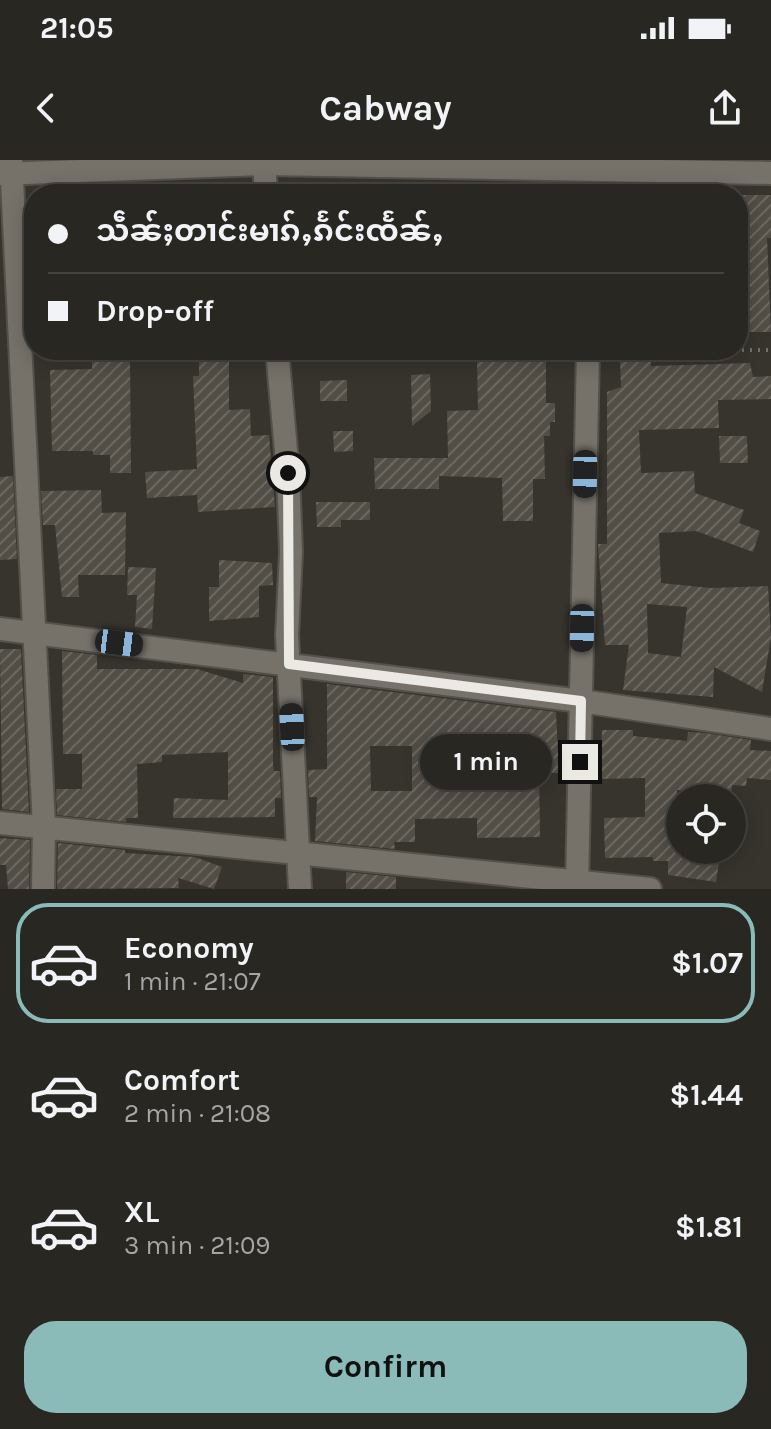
<!DOCTYPE html>
<meta charset="utf-8">
<style>
body{margin:0;font-family:Karla,"Noto Sans Myanmar",sans-serif;background:#35332f;color:#f1f3f6;height:100vh;display:flex;flex-direction:column;font-size:30px;white-space:nowrap}
*{box-sizing:border-box;margin:0}
p{font-size:26px;color:#a5a5a5}
.icon{flex:none;width:44px;height:44px;fill:none;stroke:currentColor;stroke-width:2;stroke-linecap:round;stroke-linejoin:round}
.map{position:relative;height:729px;overflow:hidden}
.side{display:flex;flex-direction:column;background:#292722;flex:1}
.side>*{flex:none}
.hud{position:absolute;left:24px;top:24px;width:724px;height:176px;border-radius:32px;box-shadow:0 4px 20px #0003,0 0 0 2px #454440;display:grid;align-content:center;height:176px;padding:0 24px;background:#292722}
.controls{position:absolute;left:666px;top:624px;display:grid;gap:16px}
.controls a{display:grid;place-items:center;width:80px;height:80px;border-radius:50%;background:#292722;box-shadow:0 4px 20px #0003,0 0 0 2px #454440;font-size:40px}
.end{position:absolute;width:36px;height:36px;margin:-18px;border:10px solid #ebe9e4;background:#111;box-shadow:0 0 0 4px #111}
.from{border-radius:50%}
.bubble{position:absolute;height:56px;border-radius:28px;background:#292722;box-shadow:0 4px 20px #0003,0 0 0 2px #454440;font-size:26px;font-weight:700;line-height:56px;text-align:center}
.car{position:absolute;width:24px;height:48px;margin:-24px -12px;border-radius:10px;box-shadow:0 0 6px 2px #0007;background:linear-gradient(#222 24%,#8ab4d8 0 40%,#222 0 76%,#8ab4d8 0 86%,#222 0)}
.hud b{display:flex;align-items:center;gap:28px;height:76px;font-size:30px}
.hud b+b{border-top:2px solid #454440}
.hud i{width:20px;height:20px;background:#f1f3f6}
ul{padding:14px 0 0;list-style:none}
li{display:flex;align-items:center;gap:24px;height:120px;margin:0 16px 12px;padding:0 8px;border:4px solid transparent;border-radius:32px}
li div{flex:1}
li b{display:block;font-size:30px}
li em{font-style:normal;font-weight:700}
li.on{border-color:#8bbbb9}
li>.icon{width:72px;height:72px;stroke-width:1.5}
.primary-button{display:flex;gap:16px;margin-top:auto;padding:16px 24px}
.primary-button a{flex:1;height:92px;border-radius:32px;background:#8bbbb9;color:#111;font-size:32px;font-weight:700;line-height:92px;text-align:center}
.status{display:flex;justify-content:space-between;align-items:center;height:56px;padding:0 40px;background:#292722;direction:ltr}
.status svg{height:22px;fill:currentColor}
header{display:flex;justify-content:space-between;align-items:center;height:104px;padding:0 24px;background:#292722;font-size:36px;font-weight:700}
.map>svg:first-child{display:block}
</style>
<div class="status"><b>21:05</b><svg viewBox="0 0 49 12"><path d="M0 12V9h3v3zM5 12V6h3v6zM10 12V3h3v9zM15 12V0h3v12zM26 1h20v11H26zM47 4h2v5h-2z"/></svg></div>
<header><svg class="icon" aria-label="back" viewBox="0 0 24 24"><path d="M15 5l-7 7 7 7"/></svg>Cabway<svg class="icon" aria-label="share" viewBox="0 0 24 24"><path d="M12 15V3M7 8l5-5 5 5M5 13v7h14v-7"/></svg></header>
<div class="map">
<svg width="771" height="729" viewBox="0 0 771 729">
<defs>
<pattern id="building-hatch" width="6" height="6" patternUnits="userSpaceOnUse" patternTransform="scale(2)"><rect width="6" height="6" fill="#524e46"/><path d="M-1 1l2-2M0 6l6-6M5 7l2-2" fill="none" stroke="#6b6861"/></pattern>
</defs>
<rect width="100%" height="100%" fill="#37342d"/>
<path fill="url(#building-hatch)" fill-rule="evenodd" d="M738,35H771V78H767L771,172H738Z
M92,198H130L131,313H110V295H93V291H52L50,210L92,209Z
M229,198V250L250,249L251,276L269,275L275,347L198,352L197,335L147,338L145,312L197,309L193,216H199V199Z
M546,200V243H555V262H550V276H544L545,319H533V361H503L502,318L439,316V329H375L374,298H448L447,251L478,250L477,202Z
M651,200V206L750,203L753,217L771,216V239L718,240L719,268L639,270L641,313L694,311L695,333L744,350L739,363L760,371L753,392L696,371L659,373L661,423L711,428L768,426L771,477L762,532L714,507L713,537L623,530L629,485H605L598,384H607V232L621,227L620,201ZM647,444L687,447L681,497L648,493Z
M430,214L431,251L412,266L411,215Z
M347,220V241H320V221Z
M333,271H353V291L334,292Z
M719,276H747L748,303H720Z
M13,316L17,399L0,400V317Z
M101,330L102,353L126,352L125,415H78L79,437H62L55,365H43L41,331Z
M316,342H370V360H341V367H317Z
M219,400L272,403L273,425L259,426V457L209,461V427H219Z
M128,407L156,408L152,469L135,467L137,435H127Z
M0,489H21L29,652L2,649Z
M62,491L97,495V509H197L243,523V514L273,517V603L274,611H280L281,638H275V657L173,658L174,638L228,640V592L162,595V602L137,604L138,658H126V662L57,655L56,629H82V594H63Z
M327,524L556,552L559,613H539L540,677L477,678V658L415,659V682H394L395,689L315,681L317,637H309L308,610L327,609ZM370,586H412V631H371Z
M602,570H633V576L687,581L688,572L705,573L751,580L750,590L771,591V620L747,618L746,626L732,625L731,636L677,630L676,690H721L716,722L668,715V701H653V697L605,698L604,658L645,657V618L600,619Z
M0,678L30,680L29,729H8L6,705H0Z
M58,683L125,690V693L195,697L222,707L214,729L178,718L179,728L57,729Z
M346,712L396,717V729H346Z"/>
<g fill="none" stroke-linecap="round" stroke-linejoin="round">
<defs>
<path id="minor" d="M11,0L44,667L43,729
M264,0L266,34
M0,14L264,4L771,13
M277,190L288,313L291,392L287,475L300,729
M0,469L581,541L771,569
M0,663L650,729
M577,729L588,190"/>
</defs>
<use href="#minor" stroke="#54514b" stroke-width="26"/>
<path stroke="#74716b" stroke-width="4" stroke-dasharray="2 6" stroke-linecap="butt" d="M734,190H771"/>
<use href="#minor" stroke="#76726a" stroke-width="22"/>
</g>
<g fill="none" stroke-linecap="round" stroke-linejoin="round">
<path stroke="#ebe9e4" stroke-width="10" d="M288,313L289,504L581,541L580,602"/>
</g>
</svg>
<div class="controls">
<a><svg class="icon" aria-label="locate" viewBox="0 0 24 24"><circle cx="12" cy="12" r="6"/><path d="M12 2v4M12 18v4M2 12h4M18 12h4"/></svg></a>
</div>
<i class="end from" style="left:288px;top:313px"></i>
<i class="end" style="left:580px;top:602px"></i>
<div class="bubble" style="left:420px;top:574px;width:132px">1 min</div>
<i class="car" style="left:585px;top:314px;rotate:181deg"></i>
<i class="car" style="left:582px;top:468px;rotate:181deg"></i>
<i class="car" style="left:119px;top:483px;rotate:97deg"></i>
<i class="car" style="left:292px;top:567px;rotate:357deg"></i>
<div class="hud">
<b><i class="from"></i>သဵၼ်ႈတၢင်းမၢၵ်ႇၵႅင်းၸႅၼ်ႇ</b>
<b><i></i>Drop-off</b>
</div>
</div>
<section class="side">
<ul>
<li class="on"><svg class="icon" aria-label="car" viewBox="0 0 24 24"><path d="M5 17H2v-5l4-1 3-4h7l3 4 3 1v5h-3M9 17h6M6 11h13"/><circle cx="7" cy="17" r="2"/><circle cx="17" cy="17" r="2"/></svg><div><b>Economy</b><p>1 min · 21:07</p></div><em>$1.07</em></li>
<li><svg class="icon" aria-label="car" viewBox="0 0 24 24"><path d="M5 17H2v-5l4-1 3-4h7l3 4 3 1v5h-3M9 17h6M6 11h13"/><circle cx="7" cy="17" r="2"/><circle cx="17" cy="17" r="2"/></svg><div><b>Comfort</b><p>2 min · 21:08</p></div><em>$1.44</em></li>
<li><svg class="icon" aria-label="car" viewBox="0 0 24 24"><path d="M5 17H2v-5l4-1 3-4h7l3 4 3 1v5h-3M9 17h6M6 11h13"/><circle cx="7" cy="17" r="2"/><circle cx="17" cy="17" r="2"/></svg><div><b>XL</b><p>3 min · 21:09</p></div><em>$1.81</em></li>
</ul>
<div class="primary-button"><a>Confirm</a></div>
</section>
